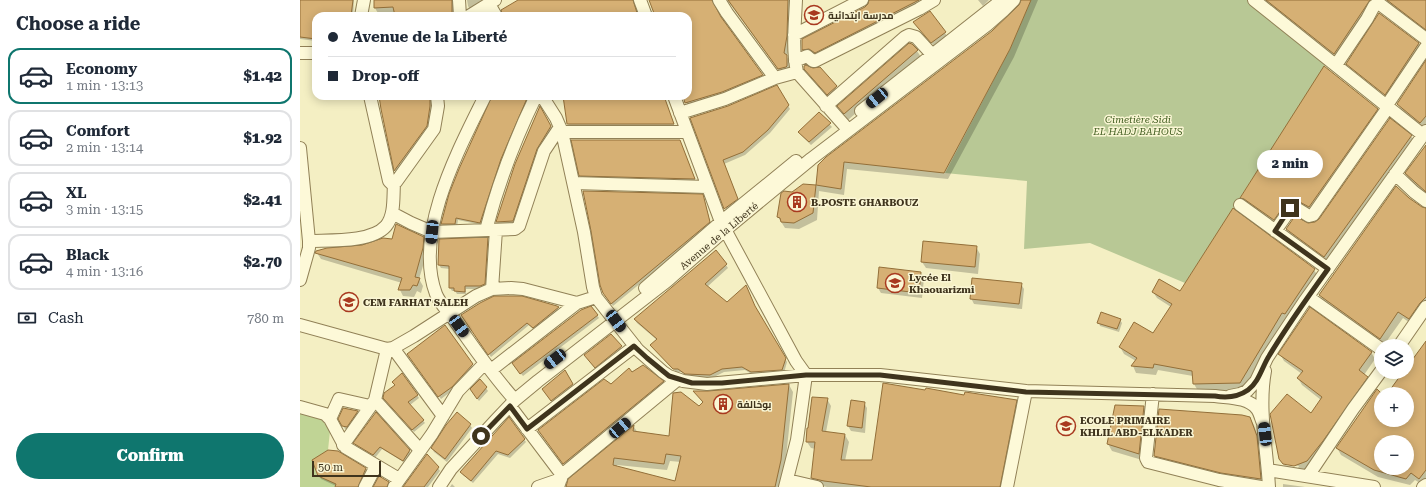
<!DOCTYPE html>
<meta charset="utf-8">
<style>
body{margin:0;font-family:"Roboto Serif",Cairo,serif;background:#f2f2f3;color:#1f2937;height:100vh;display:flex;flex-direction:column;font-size:15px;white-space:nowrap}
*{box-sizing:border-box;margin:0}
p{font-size:13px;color:#747a83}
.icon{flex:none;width:22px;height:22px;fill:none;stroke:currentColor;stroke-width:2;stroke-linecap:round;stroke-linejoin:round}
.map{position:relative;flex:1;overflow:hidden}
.panel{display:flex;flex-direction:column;background:#fff;width:300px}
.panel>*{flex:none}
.top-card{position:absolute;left:12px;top:12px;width:380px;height:88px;border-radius:12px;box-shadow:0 2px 10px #0003;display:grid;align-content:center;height:88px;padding:0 16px;background:#fff}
.controls{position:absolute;left:1074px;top:339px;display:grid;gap:8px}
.controls a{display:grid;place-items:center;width:40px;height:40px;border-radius:50%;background:#fff;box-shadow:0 2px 10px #0003;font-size:20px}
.scale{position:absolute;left:12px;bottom:10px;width:69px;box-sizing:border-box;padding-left:4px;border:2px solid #3f341d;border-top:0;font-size:11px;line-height:14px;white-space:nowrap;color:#3f341d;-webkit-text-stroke:3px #faf6d4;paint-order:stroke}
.end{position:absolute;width:18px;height:18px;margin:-9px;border:5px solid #3f341d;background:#fff;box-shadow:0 0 0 2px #fff}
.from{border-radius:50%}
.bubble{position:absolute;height:28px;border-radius:14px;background:#fff;box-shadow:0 2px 10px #0003;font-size:13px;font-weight:800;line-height:28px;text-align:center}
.car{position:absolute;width:12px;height:24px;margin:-12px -6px;border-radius:5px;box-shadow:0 0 3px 1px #0007;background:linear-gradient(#222 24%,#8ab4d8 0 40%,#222 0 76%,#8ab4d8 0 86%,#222 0)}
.top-card b{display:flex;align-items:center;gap:14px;height:38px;font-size:15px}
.top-card b+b{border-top:1px solid #e0e1e3}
.top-card i{width:10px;height:10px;background:#1f2937}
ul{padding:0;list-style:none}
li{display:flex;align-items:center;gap:12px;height:56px;margin:0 8px 6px;padding:0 8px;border:2px solid #e0e1e3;border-radius:12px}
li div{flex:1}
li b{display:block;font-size:15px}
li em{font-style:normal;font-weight:800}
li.selected{border-color:#0f766e}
li>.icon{width:36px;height:36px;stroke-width:1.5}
h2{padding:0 16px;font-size:18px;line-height:48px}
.pay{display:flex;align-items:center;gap:10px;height:44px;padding:0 16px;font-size:15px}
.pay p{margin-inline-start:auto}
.cta{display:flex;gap:8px;margin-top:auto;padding:8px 16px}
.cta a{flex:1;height:46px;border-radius:24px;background:#0f766e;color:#fff;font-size:16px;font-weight:800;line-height:46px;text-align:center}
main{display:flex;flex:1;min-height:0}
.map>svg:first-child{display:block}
</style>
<main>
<section class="panel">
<h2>Choose a ride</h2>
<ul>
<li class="selected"><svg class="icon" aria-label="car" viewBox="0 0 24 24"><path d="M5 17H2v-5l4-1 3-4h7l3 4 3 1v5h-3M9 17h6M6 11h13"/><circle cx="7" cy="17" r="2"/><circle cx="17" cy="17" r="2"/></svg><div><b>Economy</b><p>1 min · 13:13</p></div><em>$1.42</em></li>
<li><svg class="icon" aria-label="car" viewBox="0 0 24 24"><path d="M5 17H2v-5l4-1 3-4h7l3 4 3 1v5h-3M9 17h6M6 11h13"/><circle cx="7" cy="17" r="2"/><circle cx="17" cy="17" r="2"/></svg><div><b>Comfort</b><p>2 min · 13:14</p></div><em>$1.92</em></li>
<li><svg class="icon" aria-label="car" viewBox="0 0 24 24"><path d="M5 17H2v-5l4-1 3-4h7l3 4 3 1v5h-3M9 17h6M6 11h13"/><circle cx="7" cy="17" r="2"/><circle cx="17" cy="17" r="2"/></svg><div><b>XL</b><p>3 min · 13:15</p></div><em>$2.41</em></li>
<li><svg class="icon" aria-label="car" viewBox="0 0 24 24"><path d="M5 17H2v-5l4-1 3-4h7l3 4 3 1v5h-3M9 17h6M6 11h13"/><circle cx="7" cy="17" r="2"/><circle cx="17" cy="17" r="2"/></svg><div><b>Black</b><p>4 min · 13:16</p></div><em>$2.70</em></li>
</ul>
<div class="pay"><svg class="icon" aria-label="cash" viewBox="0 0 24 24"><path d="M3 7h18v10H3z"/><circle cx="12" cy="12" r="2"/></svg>Cash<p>780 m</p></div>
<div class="cta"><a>Confirm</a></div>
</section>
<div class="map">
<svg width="1126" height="487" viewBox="0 0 1126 487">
<rect width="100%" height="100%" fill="#f4efc3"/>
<path fill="#c0d495" d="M0,409L25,419L30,431L28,450L12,461L36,484L35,487H0Z"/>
<path fill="#b8c895" d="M731,0H949L1028,61L885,283L790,243L724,249L727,181L645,173L710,49Z"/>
<path fill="#0003" fill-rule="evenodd" d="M0,0H54L53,16H16V41L0,39Z
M75,0H155L156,16H96V14L79,15L75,8Z
M167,0H194L172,13L168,6Z
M350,0H421L416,4V11L466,82L390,110L384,96H388V16H356Z
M427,0H492L490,43L487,57L490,63V73L483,76Z
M570,0H637L519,59L507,56L503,50L566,7L569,4Z
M678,0H689L683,6Z
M722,0H738L714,57L648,179L547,169L544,195L519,191L517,220L499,229L485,228L478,217L493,193L503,185L517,186L519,166L693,31L720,6Z
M962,0H1126V33L1080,3L1038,61Z
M1079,14L1119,44L1120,47L1087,97L1049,67L1047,64Z
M614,22L645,33L648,38L635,47Z
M617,51L621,57L548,120L539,106Z
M1126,62V128L1125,129L1102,111L1098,104Z
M505,68H520L539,92L531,99L508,74Z
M477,86L490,109L470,133L445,155L424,164L439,202L427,211L391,118L428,107Z
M78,96H133L134,100L130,133L99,177L95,171L81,100Z
M193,96H231L182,225L158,220L157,227H144L142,224L150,195Z
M264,96H363L375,127H270L268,124Z
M240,108L253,130L214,224L199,225L197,222L216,165Z
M1077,109L1081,116L1013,214L990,210L978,226L945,204L941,198Z
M519,113L532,127L511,145L501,135Z
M1111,136L1115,143L1028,263L991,236L987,229L1015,223Z
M381,144L396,182L282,179L280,175Z
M1126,145V194L1110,180L1106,173Z
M1096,187L1121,208L1126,209V308L1113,325L1103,318L1084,345L1024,302L1020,295Z
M404,199L411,225L313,306L306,297Z
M123,238L127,245L126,256L119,279L123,286L121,293L117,291L114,297L103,296L100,290L102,283L21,259L17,253L62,246L92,240Z
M187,238L189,242L186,287L182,289H166V294H157L155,291H152L150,288V269L141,268L139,265Z
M676,247L680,254L678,274L626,268L622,262Z
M426,265L428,268L407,287L427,303L457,310L487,362L484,373L453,375L445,370L424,372L412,378L387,377L381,372H376L354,348L357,340L337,323L335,320Z
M1014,270L1018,276L986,319L943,390L898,391L894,384L893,376L858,370L856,375L836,373L833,366L836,361L824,354L820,347L853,335L871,307L857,298L853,292L880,293Z
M621,273L624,278L622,298L581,293L578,288Z
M721,284L724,289L722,309L674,304L671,298Z
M257,307L260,311L235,331L229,325L191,357L164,318Z
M297,315L299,318L223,376L215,367Z
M820,320L822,323L819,332L800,326L799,322Z
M145,326L174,368L153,390L141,399L110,357Z
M311,335L323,350L297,370L287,358Z
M1126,342V481L1123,485L1115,480L1110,485L1078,477L1041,455L1037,448L1081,395V420H1107V394H1088L1104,372H1107V368ZM1081,442H1107V468H1081Z
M1071,352L1075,359L1064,375L1071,384L1010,468L998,473L988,470L984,465L998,468L999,466L983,463L1011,414L1021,400L1002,385L998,378L1002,374L984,361L980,354Z
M343,366L363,382L365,385L266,467L241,434Z
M264,372L274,388L253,404L245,392Z
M489,385L493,392L485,467L480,487H267L269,480L334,427L338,433L370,437L403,403L395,392ZM370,461L381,462L376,482L317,467V465L367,470Z
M186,388L188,391L179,401L173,393Z
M117,395L119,398L110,405L125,423L114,432L86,401Z
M665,396L716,401L720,408L704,487H527L515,484L512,478L516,449L511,448L507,442L508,429L527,399L531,406L526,432L545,435L549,442L545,461H573Z
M564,403L567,408L565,433L551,431L548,426Z
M844,407L847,414L842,460L812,451L808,444Z
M57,412L59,415L48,430L45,429L39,419Z
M950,418L954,425L960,444L964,486L859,462L855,456Z
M209,419L226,442L210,458L198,454L173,483L163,475L162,472Z
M170,425L172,428L147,462L134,452L132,448Z
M55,443L109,450L111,454L105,463L82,449L75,458L56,446Z
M38,452L66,469L67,472L61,487H36V486L21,479L19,475Z
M138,468L140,471L128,487H104Z
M152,484L155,487H150Z
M983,484L1005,487H983Z"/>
<path fill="#d6b074" stroke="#936f39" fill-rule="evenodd" d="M0,0H53L51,16H16V39L0,37Z
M74,0H152V15L150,16H95L93,7L74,8Z
M218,0H333L338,16H203L201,10Z
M349,0H412L421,17L463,75L422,92L385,103L383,96H388V16H355Z
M428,0H488L487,36L484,53L487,55V66L486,67L478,69Z
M569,0H619L515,53L509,49L502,50V39L565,7L568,4Z
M721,0H731L710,49L644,173L544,162L541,189L516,185L518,165L526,157L692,31L719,5Z
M966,0H1070L1034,54Z
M1087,0H1126V30Z
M630,11L646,32L631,43L613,22Z
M1079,13L1119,43L1085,95L1046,64Z
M609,43L612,44L618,50L544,114L537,106Z
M1126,60V116L1120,123L1097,104Z
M506,65L513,68L520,67L537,86L527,95L504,69V66Z
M1024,66L1078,109L1009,207L998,201L990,200L986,203L974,220L944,199L940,198Z
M477,85L489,105L468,130L443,152L423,160L438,199L424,209L390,118L428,106Z
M79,96H130V106L127,126L94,171L81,109Z
M192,96H228L201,159L180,223L156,218L155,224H141L149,194L159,169Z
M263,96H364L374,124H267Z
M240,106L251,126L237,149L213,221L196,222L215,164Z
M519,112L531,123L509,142L498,132Z
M1090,118L1112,135L1024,257L986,229L995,216L1008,223L1015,222L1019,219Z
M271,140H380L395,179L279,176Z
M1126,145V192L1105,173Z
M503,184L516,185L513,213L494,223L481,222L480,218L477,217L481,193L484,191L492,192Z
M1096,186L1109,198L1122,207L1126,208V297L1120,303L1109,319L1098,312L1080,339L1019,295Z
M283,191L403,194L410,222L311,304L303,293L300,285L291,231Z
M933,208L1015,269L985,314L982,313L940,383L893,384L892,371L854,364L853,368L831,366L837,358L819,347L834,322L853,333L872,304L852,292L859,279L880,291Z
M96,224L124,237L123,248L115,277L120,278L117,286L113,285L110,290H98L102,278L15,253L16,251L27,248L62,245L83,238L92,239Z
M188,237L185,284L180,286H165V292L154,291V288H149V266L138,265L139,239Z
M623,241L677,246L675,267L621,262Z
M416,250L427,264L405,284L427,302L446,285L455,306L486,358L482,370L451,372L442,367L422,369L410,375L385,374L378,369H373L350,345L357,339L334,319Z
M579,267L621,272L619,293L577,288Z
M672,278L722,283L719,304L670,299Z
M194,296H222L257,306L259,307L233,328L227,323L188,355L161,315L180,303Z
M291,306L298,315L220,374L212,363L281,310Z
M1010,307L1072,352L1059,370L1068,377L1023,441L1007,461L994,466L983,464L979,459L970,414L987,394L1011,413L1022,397L997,378L1003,371L978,354Z
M801,312L821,319L817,329L797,323Z
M145,325L173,364L152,387L138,397L107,354Z
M311,334L322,346L295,368L284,355Z
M1126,341V470L1119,479L1111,473L1106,479L1074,470L1036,448L1077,389L1081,393V420H1107V394H1087L1103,372H1107V367ZM1081,442H1107V468H1081Z
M343,365L364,381L263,464L238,430L304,379L311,384L329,368L332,372Z
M265,370L273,384L251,401L242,389Z
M102,373L118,395L108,402L124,420L112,430L83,398L84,393L95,385L92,382Z
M180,379L187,387L177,399L170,389Z
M583,383L625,390L626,388L664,395L665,392L672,393L717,400L700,487H571L524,481L511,478L515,442H506L507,428H508L512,397L528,398L522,431L545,434L541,460H572Z
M489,384L481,460L475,487H266L268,479L334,425L333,431L369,436L373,393L381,392L399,406L403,402L393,391H408ZM366,454L381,456L375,481L313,465L314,458L364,464Z
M551,400L565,402L562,428L547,426Z
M815,405L844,406L839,454L807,444Z
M43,408L58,411L47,427L42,426L38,419Z
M859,409L942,415L950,417L957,436L961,479L921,473L854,456Z
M76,412L110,450L103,461L80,447L73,455L53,443Z
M157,412L171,424L145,459L131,448L146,425Z
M209,417L225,439L208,455L196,451L171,481L160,472Z
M28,450L38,451L66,468L58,487H35L36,484L18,476L12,460Z
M127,454L139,467L124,487H103Z
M79,476L89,482L87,487H73Z"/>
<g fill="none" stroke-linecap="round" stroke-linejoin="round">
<defs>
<path id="minor" d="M159,0L160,16
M340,0L346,16
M419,0L427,13L475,78L497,72
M496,0C495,24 492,48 497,72L544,125
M954,0L1123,135
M189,4L196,16
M61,16L64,0
M169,16L195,0
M494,35L562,0
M0,53H16
M495,61L507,56L513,61H515L619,9L634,0
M1036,65L1067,19L1074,6L1077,4L1081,5L1126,39
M70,96L89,181L92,184L96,182L134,129L138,106L137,96
M185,96C159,149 113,233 136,294C140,304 148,311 155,321C174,348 193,376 215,400
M242,96L256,118L262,132L284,232L293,287L296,297L338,350L363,372L369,376L383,381L407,384L506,375H580L726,391L915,396C929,398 948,397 957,409C960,413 961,419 963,423
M374,96L421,222L496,361L506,375L497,440L485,487
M1087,105L1126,47
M526,106L605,37L609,35L616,37L638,61
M561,111L702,0
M380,113L425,99L475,78
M262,132H387
M0,148L9,241V248L0,280
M1095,174L1114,192L1126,201
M274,183L407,187
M940,205L1028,269
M92,213L111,223L132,232L215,229L219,226L244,151L260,127
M186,230C198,184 215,139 236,96
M975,231L992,207L996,208L1009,216L1013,215L1089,106
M9,241C29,240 71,243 86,226C95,215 93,197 94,184
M345,288L421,222L496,161
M192,289L196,230
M1008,297L1081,349
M0,325L87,349L93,348L114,336L176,296L192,289L211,288L223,289L277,303L296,297
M1099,346L1126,307
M93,348L143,416
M191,370L277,303
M965,371C958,409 967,449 969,487
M853,394L846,458L848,462L919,480L961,487
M930,396L940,394L947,391L956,381L967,358L1004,302L1126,131
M75,400L120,450
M210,406L262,475
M0,407L25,414L30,419L45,447L99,479
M30,419L39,399L70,406
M227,429L335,346
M43,445L75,400L87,349
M968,470L1074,487
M1008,476L1053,409L1081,371
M487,480L517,487
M65,487L76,466
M94,487L132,434L158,391L185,363
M139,487L151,469L196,420L215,400L238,381L367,281L425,230L511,159L687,25L703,11L714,0
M238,487L261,479
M258,487L262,475L377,380
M707,487L726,391
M1123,487L1126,485"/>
</defs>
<use href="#minor" stroke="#918157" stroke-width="14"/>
<use href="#minor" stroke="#fdf9d8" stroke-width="12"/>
</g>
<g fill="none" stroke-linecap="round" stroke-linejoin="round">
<path stroke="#3f341d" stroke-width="5" d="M181,436L210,406L227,429L334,346L347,358L369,376L392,383H422L506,375H580L726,392L915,396C926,398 938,397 948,390C959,382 962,367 969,356C987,326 1007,298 1028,269L975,231L990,208"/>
</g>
<defs>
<symbol id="school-ring" viewBox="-11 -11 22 22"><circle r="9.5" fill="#faf6d4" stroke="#a8391f" stroke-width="1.5"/><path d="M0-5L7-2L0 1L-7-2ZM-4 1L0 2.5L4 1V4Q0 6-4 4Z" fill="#a8391f"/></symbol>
<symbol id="building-ring" viewBox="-11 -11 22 22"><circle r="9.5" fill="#faf6d4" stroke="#a8391f" stroke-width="1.5"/><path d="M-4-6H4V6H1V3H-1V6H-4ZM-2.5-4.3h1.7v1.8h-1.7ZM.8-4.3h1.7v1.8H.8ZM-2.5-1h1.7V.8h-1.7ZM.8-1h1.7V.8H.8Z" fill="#a8391f"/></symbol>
</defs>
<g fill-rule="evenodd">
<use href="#school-ring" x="503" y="4" width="22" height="22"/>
<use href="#building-ring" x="486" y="191" width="22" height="22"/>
<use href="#school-ring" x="584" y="272" width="22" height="22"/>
<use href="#school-ring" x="38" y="291" width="22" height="22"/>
<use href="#building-ring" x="412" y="393" width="22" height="22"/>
<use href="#school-ring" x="755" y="415" width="22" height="22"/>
</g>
<g text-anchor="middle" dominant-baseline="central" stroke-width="3" stroke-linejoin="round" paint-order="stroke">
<g font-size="10" font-weight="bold" fill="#3f341d" stroke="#faf6d4" text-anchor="start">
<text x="528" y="15">مدرسة ابتدائية</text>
<text x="511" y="202">B.POSTE GHARBOUZ</text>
<text x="609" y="277">Lycée El<tspan x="609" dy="12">Khaouarizmi</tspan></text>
<text x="63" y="302">CEM FARHAT SALEH</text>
<text x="437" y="404">بوخالفة</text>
<text x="780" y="420">ECOLE PRIMAIRE<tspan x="780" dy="12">KHLIL ABD-ELKADER</tspan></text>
</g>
<g font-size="10" font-style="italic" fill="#425e21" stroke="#faf6d4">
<text x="838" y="119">Cimetière Sidi<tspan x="838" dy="12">EL HADJ BAHOUS</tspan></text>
</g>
<g font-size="10" fill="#3f341d" stroke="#faf6d4">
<text transform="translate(419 236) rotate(-40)">Avenue de la Liberté</text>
</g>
</g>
</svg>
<div class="controls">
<a><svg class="icon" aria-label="layers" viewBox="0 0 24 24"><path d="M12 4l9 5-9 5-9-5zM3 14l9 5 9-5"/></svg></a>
<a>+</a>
<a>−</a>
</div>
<div class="scale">50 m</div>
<i class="end from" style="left:181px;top:436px"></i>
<i class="end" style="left:990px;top:208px"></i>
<div class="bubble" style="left:957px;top:150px;width:66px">2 min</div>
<i class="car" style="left:577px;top:98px;rotate:231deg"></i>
<i class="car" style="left:132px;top:232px;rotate:186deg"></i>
<i class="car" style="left:316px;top:321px;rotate:143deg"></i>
<i class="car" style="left:159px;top:326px;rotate:144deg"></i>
<i class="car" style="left:255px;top:359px;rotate:232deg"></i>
<i class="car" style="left:320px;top:428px;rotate:50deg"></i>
<i class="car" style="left:965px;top:434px;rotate:353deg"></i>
<div class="top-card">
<b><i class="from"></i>Avenue de la Liberté</b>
<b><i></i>Drop-off</b>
</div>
</div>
</main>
